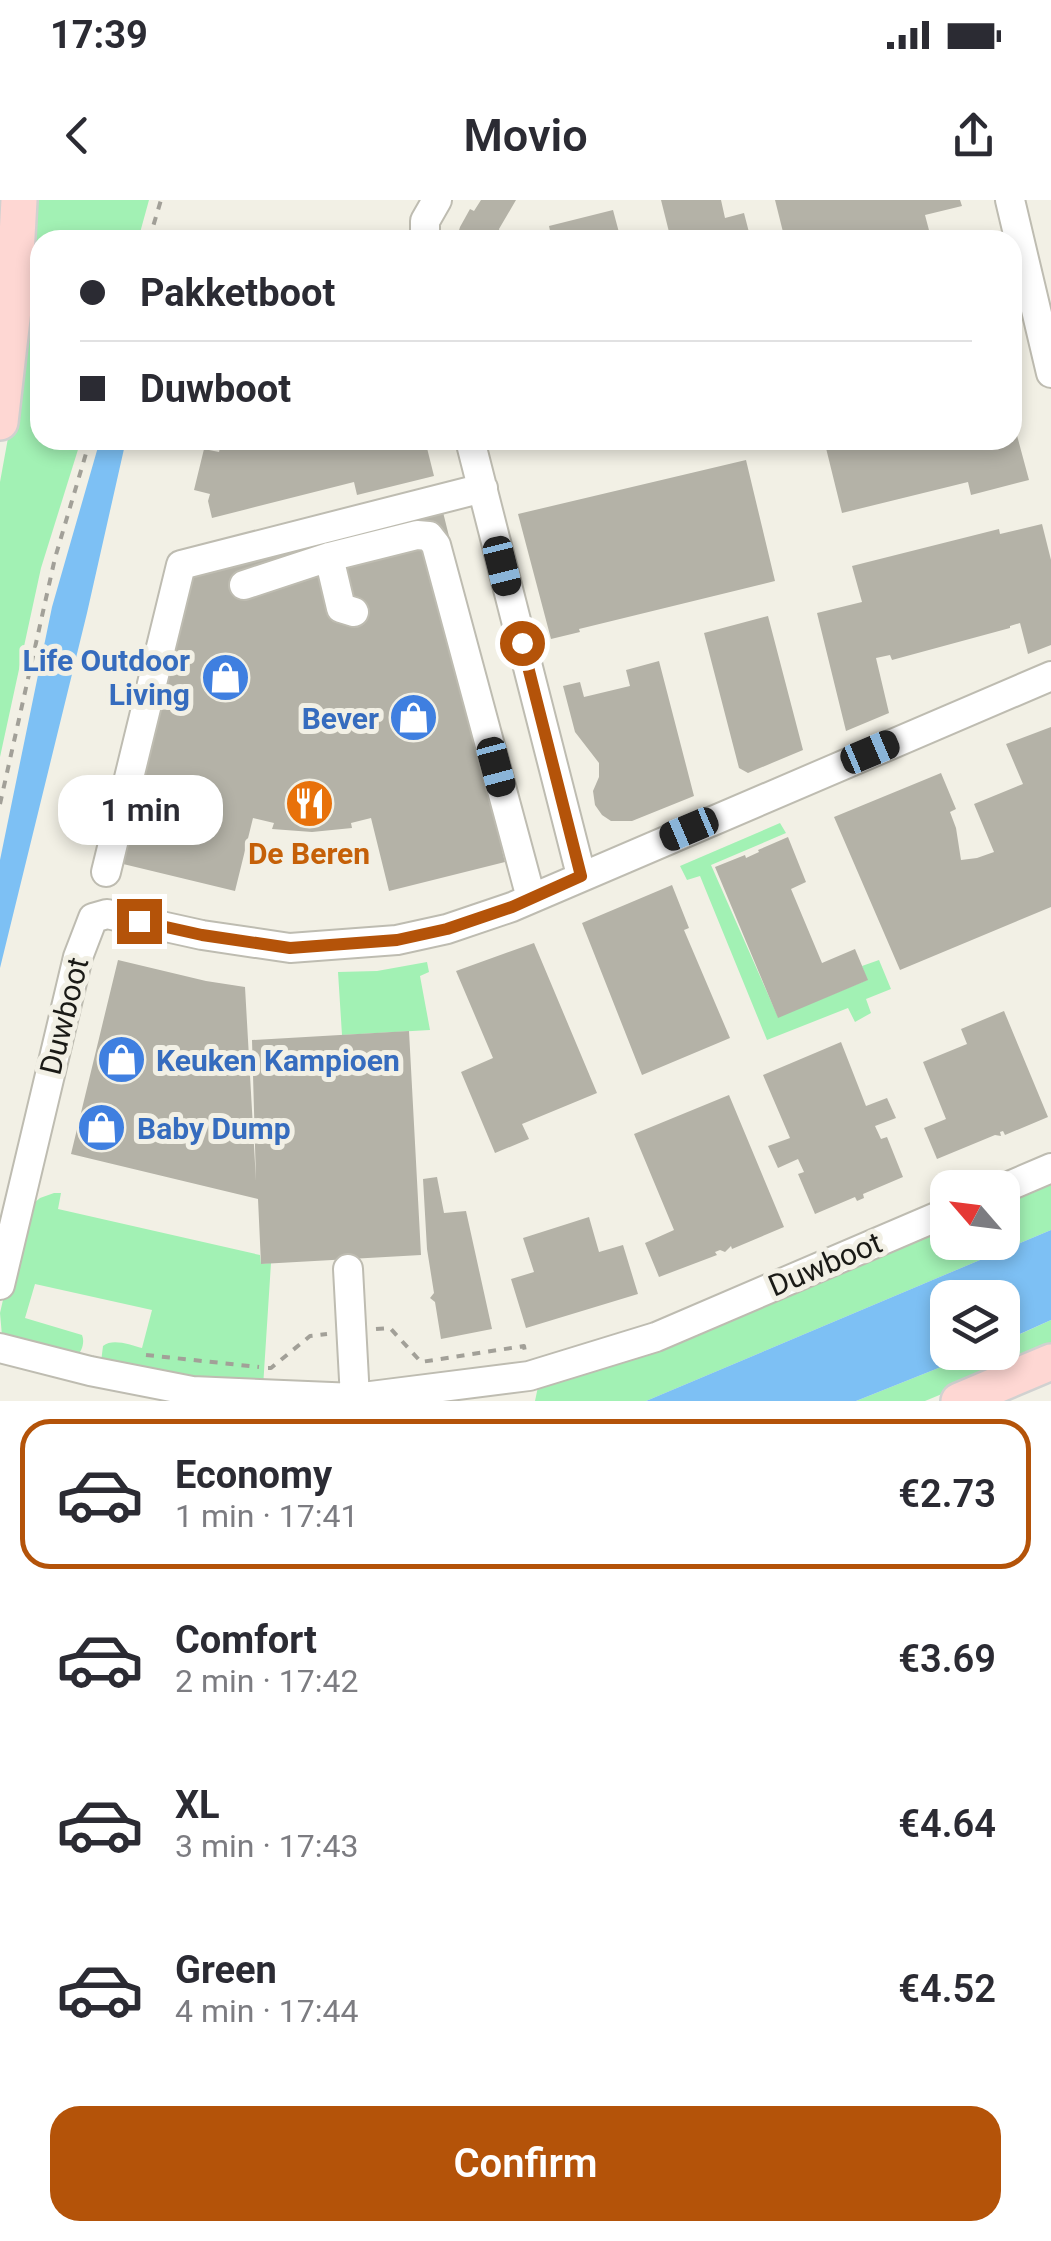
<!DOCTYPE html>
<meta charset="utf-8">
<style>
body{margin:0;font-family:Roboto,sans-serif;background:#f2f2f3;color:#2b2b33;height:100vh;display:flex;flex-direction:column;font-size:38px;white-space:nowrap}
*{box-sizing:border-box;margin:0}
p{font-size:32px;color:#7c7c81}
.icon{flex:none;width:55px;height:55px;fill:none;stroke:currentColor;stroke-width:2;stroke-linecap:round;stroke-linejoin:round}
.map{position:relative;height:1201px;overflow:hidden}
.drawer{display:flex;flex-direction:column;background:#fff;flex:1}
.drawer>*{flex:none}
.banner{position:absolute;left:30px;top:30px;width:992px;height:220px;border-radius:30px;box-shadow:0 5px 15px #0003;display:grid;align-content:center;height:220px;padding:0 50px;background:#fff}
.needle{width:65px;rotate:298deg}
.tools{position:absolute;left:930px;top:970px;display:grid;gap:20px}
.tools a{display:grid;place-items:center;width:90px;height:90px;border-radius:20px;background:#fff;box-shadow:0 5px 15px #0003;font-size:50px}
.end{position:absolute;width:45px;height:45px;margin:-22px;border:12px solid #b45309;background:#fff;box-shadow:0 0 0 5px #fff}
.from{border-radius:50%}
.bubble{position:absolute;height:70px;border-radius:30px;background:#fff;box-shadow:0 5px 15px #0003;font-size:32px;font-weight:600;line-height:70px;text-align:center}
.car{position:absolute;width:30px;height:60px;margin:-30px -15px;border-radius:12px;box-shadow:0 0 8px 2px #0007;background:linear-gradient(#222 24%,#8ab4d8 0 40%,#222 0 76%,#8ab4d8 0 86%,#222 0)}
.banner b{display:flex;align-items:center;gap:35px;height:95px;font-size:38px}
.banner b+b{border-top:2px solid #e1e1e2}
.banner i{width:25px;height:25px;background:#2b2b33}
ul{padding:18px 0 0;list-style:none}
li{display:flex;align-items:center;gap:30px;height:150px;margin:0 20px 15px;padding:0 30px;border:5px solid transparent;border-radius:30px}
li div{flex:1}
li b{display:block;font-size:38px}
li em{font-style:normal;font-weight:600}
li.selected{border-color:#b45309}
li>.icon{width:90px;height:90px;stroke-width:1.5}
.button{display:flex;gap:20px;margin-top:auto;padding:20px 50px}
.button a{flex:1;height:115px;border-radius:30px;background:#b45309;color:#fff;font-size:40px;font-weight:600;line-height:115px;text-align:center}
.status{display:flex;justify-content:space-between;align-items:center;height:70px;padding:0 50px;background:#fff;direction:ltr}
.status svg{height:28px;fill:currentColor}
header{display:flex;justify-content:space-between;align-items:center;height:130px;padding:0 50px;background:#fff;font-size:45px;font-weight:600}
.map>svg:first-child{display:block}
</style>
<div class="status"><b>17:39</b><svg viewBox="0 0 49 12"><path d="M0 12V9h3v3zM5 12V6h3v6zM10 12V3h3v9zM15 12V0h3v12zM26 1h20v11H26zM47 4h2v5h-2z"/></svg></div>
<header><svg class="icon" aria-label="back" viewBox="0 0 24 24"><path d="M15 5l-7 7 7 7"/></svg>Movio<svg class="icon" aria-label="share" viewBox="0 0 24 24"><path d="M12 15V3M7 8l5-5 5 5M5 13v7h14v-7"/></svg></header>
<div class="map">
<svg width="1051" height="1201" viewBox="0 0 1051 1201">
<rect width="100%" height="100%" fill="#f2f0e5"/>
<path fill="#a2f1b4" d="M32,0H149L138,40H40V240H81L41,368L0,557V282L16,194Z
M780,623L786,633L711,665L778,817L867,780L862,766L879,760L891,789L866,799L871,813L855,822L848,808L767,840L700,676L687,680L680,666Z
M427,762L429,772L420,776L430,830L342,835L338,772L377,771Z
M1051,980V1030L646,1201H535L539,1182L947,1023L948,1042H1002L1003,1000Z
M54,993H61L58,1009L260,1055L261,1064L271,1063L263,1187L193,1181L101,1162L103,1146C113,1138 130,1145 142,1148L152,1110L35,1084L25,1118L82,1135C85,1142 82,1152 76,1157L2,1136L0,1113L23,1012L40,998Z
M1051,1120V1149L925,1201H856L976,1153L1002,1152L1003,1142Z"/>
<path fill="#7dc0f4" d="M100,240H126L87,413L0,768V660L52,407Z
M1051,1030V1120L1004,1141L1003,1142L1002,1098H948V1152L976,1153L856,1201H646Z"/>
<path fill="#b4b2a7" d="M481,0H516L499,29L502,40H456L460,27L470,9L474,11Z
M661,0H721L725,18L744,13L751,40H671Z
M775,0H960L962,6L925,15L930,34L905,40H785Z
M613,10L621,40H552L549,26Z
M1012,217L1029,280L971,295L968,282L842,313L824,240H1012Z
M222,240H425L434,276L357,295L354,282L212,318L208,301L210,294L194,290L204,249L219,252Z
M746,260L775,381L579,429L580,432L551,439L518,314Z
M442,308L511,587L530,643L502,650L505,662L389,691L371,618L351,623L352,628L312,632L272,629L274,623L253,618L235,691L119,663L188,375Z
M1042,324L1051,360V445L1028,454L1020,423L1010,426V428L892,460L890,455L876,458L889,513L846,531L817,413L862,402L852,366L999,329L1000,334Z
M768,416L803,550L748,573L739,568L704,433Z
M659,461L694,596L632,621H611L602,615L595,605L593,591L599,577V563L575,532L563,486L580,482L584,497L630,486L626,470Z
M1051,527V707L900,770L834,617L941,573L956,609L950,612L956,628L961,660L977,658L994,652L974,604L1023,584L1006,544Z
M788,637L806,682L791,689L822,763L855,749L868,780L778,818L715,667L745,655L746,658L759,652L758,650Z
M672,685L689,728L684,730L730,838L642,875L582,723Z
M534,743L597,893L522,924L529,939L495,953L461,872L493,858L456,771Z
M118,760L206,781L245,787L256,981L252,840L409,831L421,1055L261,1064L258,999L71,954Z
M1004,811L1048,917L1005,935L1003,931L1000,932L1001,936L995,935L937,959L924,928L946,919L923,862L967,844L961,829Z
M841,842L866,906L887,898L896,918L875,926L881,939L887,937L903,977L863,994L864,998L857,1001L855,997L815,1014L798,974L804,972L798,959L778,968L768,946L790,938L763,875Z
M729,895L784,1027L732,1049L731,1046L725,1052L720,1050L715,1052L717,1055L659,1077L645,1043L674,1030L634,934Z
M437,977L444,1013L466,1011L492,1129L441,1139L435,1102L430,1098L434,1093L427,1049L423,979Z
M589,1017L599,1052L623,1045L638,1094L526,1128L511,1079L534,1072L523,1038Z"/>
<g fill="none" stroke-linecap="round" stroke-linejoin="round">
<defs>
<path id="minor" d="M1010,0L1051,173
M425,40V21L437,0
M470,240L581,675
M329,357L341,408L354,412
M244,385L329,357L417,335L429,336L436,345L531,698
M106,672L181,365L483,288
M1002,989L1051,968
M348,1069L355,1198
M0,1085L78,757L93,718L107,714L202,735L290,748L397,740L447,729L512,707L1051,476
M0,1148L90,1171L192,1191L355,1198L529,1176L656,1137L948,1012"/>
<path id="major" d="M0,222L13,110L19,0
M959,1201L1051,1162"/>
</defs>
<use href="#minor" stroke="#bebcb1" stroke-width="32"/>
<use href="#major" stroke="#d1d1d0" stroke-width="40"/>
<path stroke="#a2a098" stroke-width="4" stroke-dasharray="8 8" stroke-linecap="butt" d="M149,40L161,0
M0,604L55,358L90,240
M376,1129L390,1128L421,1162L524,1146L525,1152
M146,1155L259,1167
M268,1168H271L310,1136L327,1134"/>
<use href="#minor" stroke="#fff" stroke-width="28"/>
<use href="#major" stroke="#fed7d3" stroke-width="35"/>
</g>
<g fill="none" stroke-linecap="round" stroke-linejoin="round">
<path stroke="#b45309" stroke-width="12" d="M139,721L202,735L290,748L397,740L447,729L512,707L581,676L522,443"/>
</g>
<defs>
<symbol id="shop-disc" viewBox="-11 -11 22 22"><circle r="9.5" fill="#3f7fe0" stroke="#f2f0e5"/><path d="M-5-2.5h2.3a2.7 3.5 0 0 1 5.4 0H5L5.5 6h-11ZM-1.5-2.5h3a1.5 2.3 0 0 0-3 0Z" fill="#fff"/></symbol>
<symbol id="restaurant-disc" viewBox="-11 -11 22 22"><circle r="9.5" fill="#e8710a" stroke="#f2f0e5"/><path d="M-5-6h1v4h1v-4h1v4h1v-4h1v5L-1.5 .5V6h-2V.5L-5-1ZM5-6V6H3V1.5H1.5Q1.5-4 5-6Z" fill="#fff"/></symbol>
</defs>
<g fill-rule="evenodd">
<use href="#shop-disc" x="198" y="450" width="55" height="55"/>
<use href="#shop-disc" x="386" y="490" width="55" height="55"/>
<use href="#restaurant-disc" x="282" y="576" width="55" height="55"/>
<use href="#shop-disc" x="94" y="832" width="55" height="55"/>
<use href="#shop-disc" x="74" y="900" width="55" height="55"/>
</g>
<g text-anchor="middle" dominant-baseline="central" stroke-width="10" stroke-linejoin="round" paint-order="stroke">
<g font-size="30" font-weight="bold" fill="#366cbe" stroke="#f2f0e5" text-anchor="end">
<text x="190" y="460">Life Outdoor<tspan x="190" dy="34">Living</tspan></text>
<text x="379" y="518">Bever</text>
<text x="156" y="860" text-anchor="start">Keuken Kampioen</text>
<text x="137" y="928" text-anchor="start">Baby Dump</text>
</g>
<g font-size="30" font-weight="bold" fill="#c56008" stroke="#f2f0e5">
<text x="309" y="653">De Beren</text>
</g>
<g font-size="30" fill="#1a1a16" stroke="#f2f0e5">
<text transform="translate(64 816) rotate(-76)">Duwboot</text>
<text transform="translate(825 1064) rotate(-23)">Duwboot</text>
</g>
</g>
</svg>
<div class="tools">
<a><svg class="needle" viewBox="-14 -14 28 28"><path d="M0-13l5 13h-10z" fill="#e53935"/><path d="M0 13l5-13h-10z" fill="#7c7c81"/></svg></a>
<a><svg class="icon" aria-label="layers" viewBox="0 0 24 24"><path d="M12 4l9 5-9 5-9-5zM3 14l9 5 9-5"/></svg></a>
</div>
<i class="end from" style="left:522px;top:443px"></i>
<i class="end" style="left:139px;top:721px"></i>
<div class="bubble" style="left:58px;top:575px;width:165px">1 min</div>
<i class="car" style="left:502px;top:366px;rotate:166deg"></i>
<i class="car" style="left:870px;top:552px;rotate:67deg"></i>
<i class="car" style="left:496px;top:567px;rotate:165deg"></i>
<i class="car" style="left:689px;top:629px;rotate:247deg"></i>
<div class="banner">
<b><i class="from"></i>Pakketboot</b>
<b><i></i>Duwboot</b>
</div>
</div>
<section class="drawer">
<ul>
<li class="selected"><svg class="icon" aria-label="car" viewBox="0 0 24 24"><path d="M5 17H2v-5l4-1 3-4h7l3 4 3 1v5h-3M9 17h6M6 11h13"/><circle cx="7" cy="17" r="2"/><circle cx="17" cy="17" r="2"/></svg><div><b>Economy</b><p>1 min · 17:41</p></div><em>€2.73</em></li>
<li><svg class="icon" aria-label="car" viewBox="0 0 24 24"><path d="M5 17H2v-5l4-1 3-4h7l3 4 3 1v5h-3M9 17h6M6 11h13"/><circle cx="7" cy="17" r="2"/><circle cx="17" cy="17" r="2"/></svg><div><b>Comfort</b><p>2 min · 17:42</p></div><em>€3.69</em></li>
<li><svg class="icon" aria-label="car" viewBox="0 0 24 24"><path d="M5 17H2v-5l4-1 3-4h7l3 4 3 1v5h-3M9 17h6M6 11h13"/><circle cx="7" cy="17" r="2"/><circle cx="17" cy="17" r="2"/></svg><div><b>XL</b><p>3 min · 17:43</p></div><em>€4.64</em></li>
<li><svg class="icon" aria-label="car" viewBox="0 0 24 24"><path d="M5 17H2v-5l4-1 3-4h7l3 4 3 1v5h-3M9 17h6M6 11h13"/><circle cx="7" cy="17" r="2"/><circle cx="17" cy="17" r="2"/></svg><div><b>Green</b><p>4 min · 17:44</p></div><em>€4.52</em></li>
</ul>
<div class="button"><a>Confirm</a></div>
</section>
